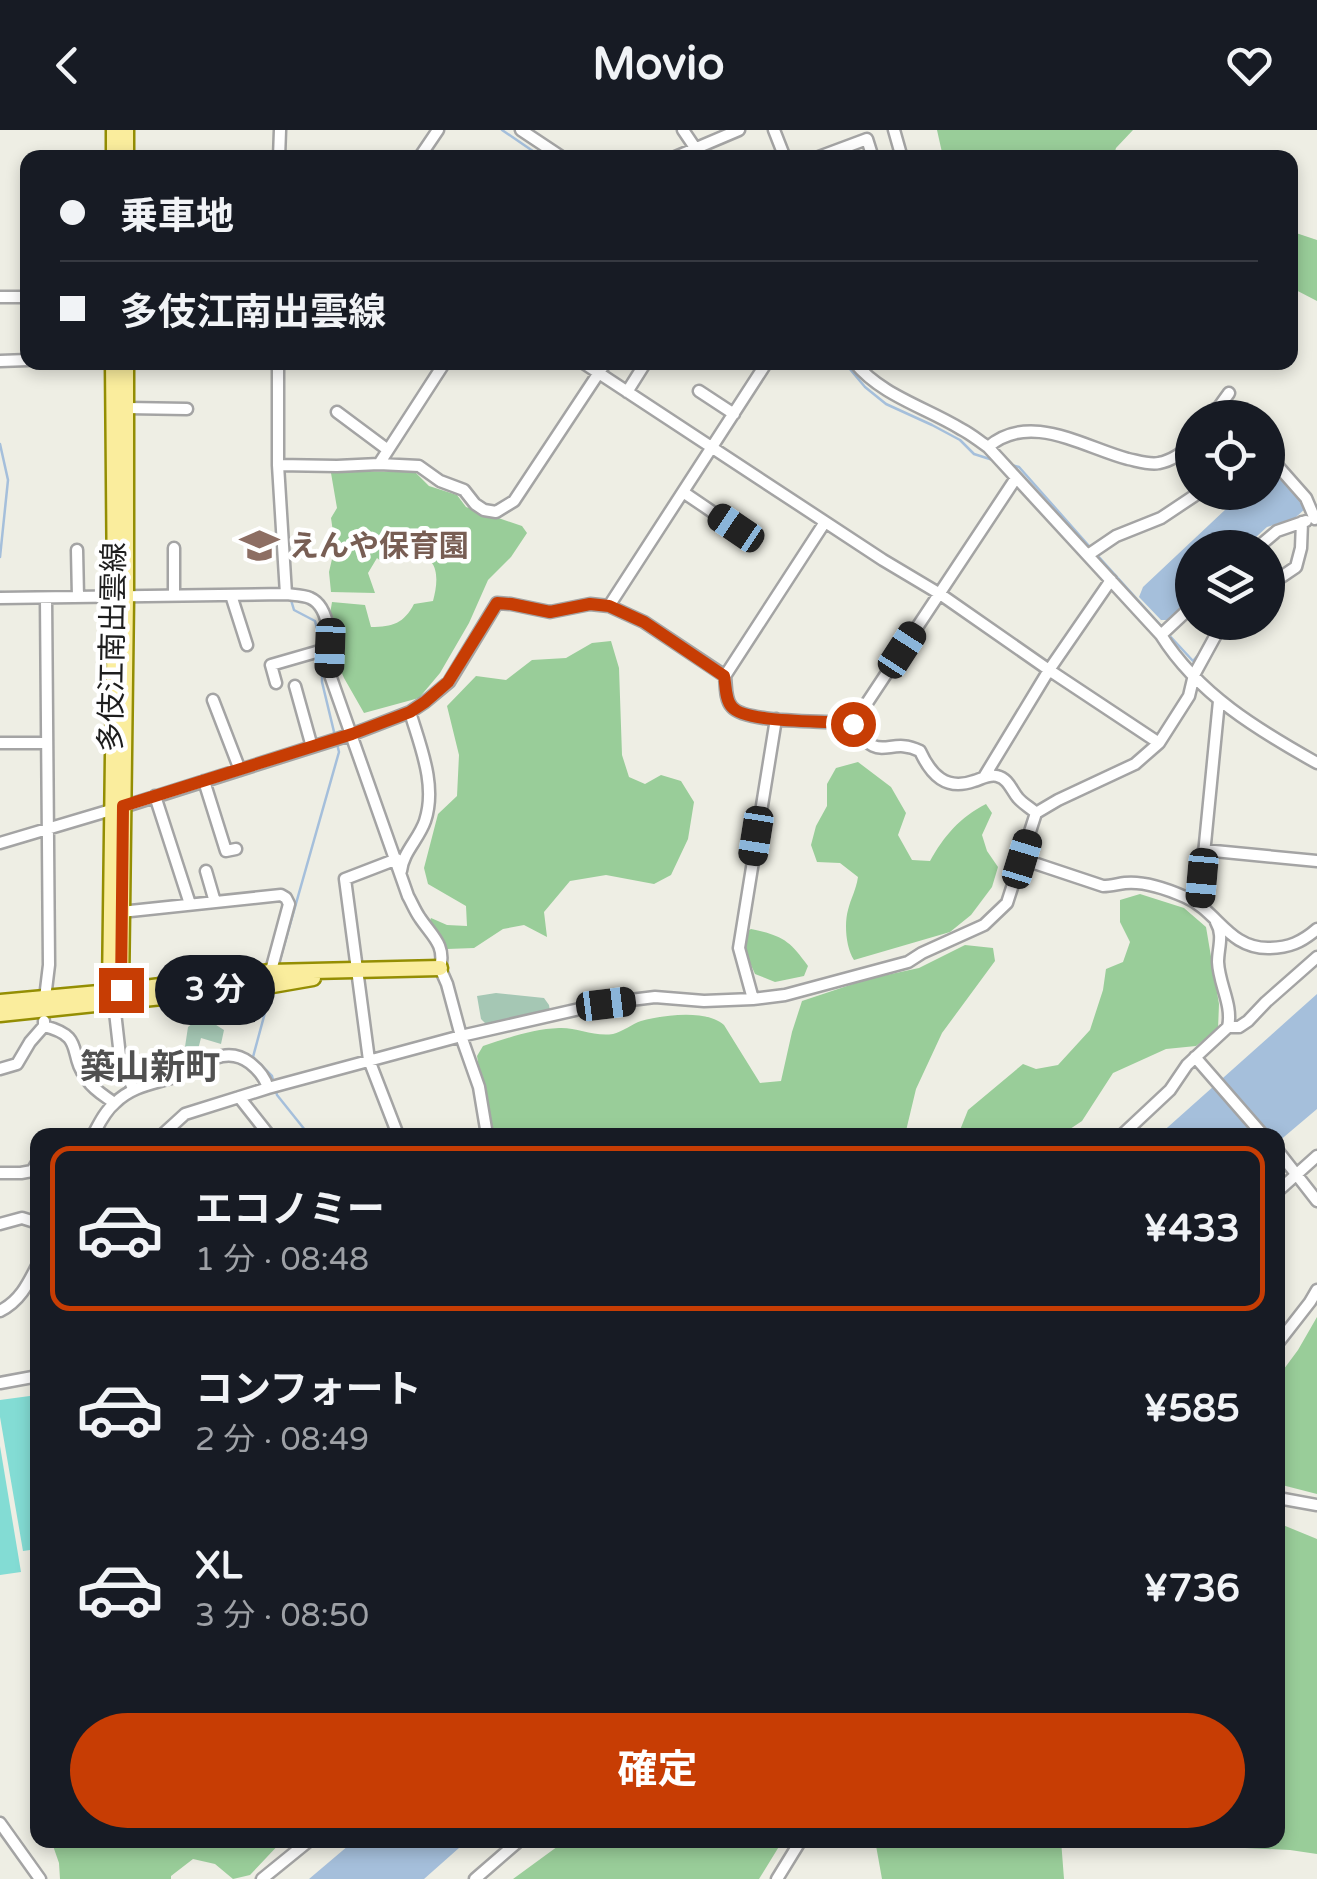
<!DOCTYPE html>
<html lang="ja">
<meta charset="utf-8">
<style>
body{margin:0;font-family:"Varela Round","Noto Sans JP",sans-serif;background:#20242c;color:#f1f3f6;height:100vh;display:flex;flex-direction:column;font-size:38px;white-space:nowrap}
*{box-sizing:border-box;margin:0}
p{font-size:32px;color:#9ea1a6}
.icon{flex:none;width:55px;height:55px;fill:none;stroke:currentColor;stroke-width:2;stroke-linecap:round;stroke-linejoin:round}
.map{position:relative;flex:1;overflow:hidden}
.panel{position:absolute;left:30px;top:998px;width:1255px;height:720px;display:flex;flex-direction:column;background:#171b24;border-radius:20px;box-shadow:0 5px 15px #0003}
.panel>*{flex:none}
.top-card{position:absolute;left:20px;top:20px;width:1278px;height:220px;border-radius:20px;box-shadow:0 5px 15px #0003;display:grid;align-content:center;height:220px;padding:0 40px;background:#171b24}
.buttons{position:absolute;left:1175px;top:270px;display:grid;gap:20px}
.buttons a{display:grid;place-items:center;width:110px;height:110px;border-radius:50%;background:#171b24;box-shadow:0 5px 15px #0003;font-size:50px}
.end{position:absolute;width:45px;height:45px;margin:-22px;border:12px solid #c73d04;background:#fff;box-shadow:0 0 0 5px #fff}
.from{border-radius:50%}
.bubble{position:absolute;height:70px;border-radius:35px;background:#171b24;box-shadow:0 5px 15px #0003;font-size:32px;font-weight:700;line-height:70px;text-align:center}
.car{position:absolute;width:30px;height:60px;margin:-30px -15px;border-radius:12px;box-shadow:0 0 8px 2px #0007;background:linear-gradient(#222 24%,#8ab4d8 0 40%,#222 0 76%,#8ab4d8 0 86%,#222 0)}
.top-card b{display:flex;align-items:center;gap:35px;height:95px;font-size:38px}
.top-card b+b{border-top:2px solid #363941}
.top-card i{width:25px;height:25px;background:#f1f3f6}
ul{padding:18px 0 0;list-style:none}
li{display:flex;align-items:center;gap:30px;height:165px;margin:0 20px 15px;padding:0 20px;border:5px solid transparent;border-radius:20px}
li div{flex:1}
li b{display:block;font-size:38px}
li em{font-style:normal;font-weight:700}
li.selected{border-color:#c73d04}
li>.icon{width:90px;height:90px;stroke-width:1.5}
.cta{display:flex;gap:20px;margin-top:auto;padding:20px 40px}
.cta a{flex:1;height:115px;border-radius:60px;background:#c73d04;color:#fff;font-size:40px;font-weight:700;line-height:115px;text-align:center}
header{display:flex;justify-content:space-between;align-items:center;height:130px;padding:0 40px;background:#171b24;font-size:45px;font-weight:700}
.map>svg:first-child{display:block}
</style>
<header><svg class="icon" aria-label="back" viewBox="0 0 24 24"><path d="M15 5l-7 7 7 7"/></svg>Movio<svg class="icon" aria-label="heart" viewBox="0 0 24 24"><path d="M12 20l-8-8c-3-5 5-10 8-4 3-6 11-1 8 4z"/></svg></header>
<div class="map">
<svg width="1317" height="1749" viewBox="0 0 1317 1749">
<rect width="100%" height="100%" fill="#eeeee4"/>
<path fill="#99cd99" d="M937,0H1133L1116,18L1113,28L943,27Z
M1290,101L1317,110V171L1290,157Z
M351,341L415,342L429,356L457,365L466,377L522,396L527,403L511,427L488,450L469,493L440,543L419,568L364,583L344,548L334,525L335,506L329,490L332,472L365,475L371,497C393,497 404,493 414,474L433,471C438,453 441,426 415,425C405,424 392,430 382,432L377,428L368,443L375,463L331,462L329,442L335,416L331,388L337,378L331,343Z
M611,511L619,538L622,625L629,647L645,654L661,645L681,651L694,672L688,709L671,745L654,754L606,745L570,751L544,782L547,807L524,795L503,799L474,818L447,819L429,793L431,788L447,795L467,796L466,776L428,754L424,738L438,684L457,666L459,625L447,576L476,546L506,550L532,530L566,528L592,513Z
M858,632L891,657L906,683L898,705L912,730L930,731C944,706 960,687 986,674L992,683L982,705L987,721L998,737L992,757L971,785L950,802L854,830C846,818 844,794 848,780C851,768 856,760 858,747L840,733L817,732L811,715L816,696L827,676V654L836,638Z
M1140,764L1184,778L1206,797L1219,874L1218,899L1196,916L1166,919L1113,943L1082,991L1061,1005H958L968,980L1023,934L1036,939L1058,935L1090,900L1103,860L1106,839L1123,832L1130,812L1120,792V770Z
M751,799C783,806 789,810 808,836L804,846L775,852L755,844L743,817V803Z
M965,815L993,818L995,831L942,903L916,959L905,1005H490L477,926L483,916C507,908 533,899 559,898C576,897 594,907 613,904C622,902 632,894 641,891C663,885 706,879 724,895L760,953L781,951L792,902L802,871L868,849L919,838Z
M1317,1187V1364L1278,1354V1247L1298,1220Z
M1278,1393L1317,1409V1724L1290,1720L1245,1718L1241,1710H1278Z
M51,1710H283L250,1745L233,1749L215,1734L193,1729L171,1746V1749H60L59,1733Z
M576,1710H783L759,1749H513L565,1711Z
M875,1710H1061L1064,1749H882Z"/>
<path fill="#a5c7b4" d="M496,863L544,868L549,875L550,881L510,888L486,894L481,889L477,866Z
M202,886L224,900L221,914L201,908L195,931L169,945L167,941L183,930L188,897Z"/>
<path fill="#83dcd4" d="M37,1265V1419L23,1421L0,1287V1270Z
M0,1316L21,1442L0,1445Z"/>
<path fill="#a5bfdb" d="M1269,338L1307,377L1295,388L1267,397L1245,417L1192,418V468L1170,490H1161L1139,467L1143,457L1243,363L1268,362Z
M1317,864V979L1278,1012V1005H1159Z
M355,1710H468L424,1749H309Z"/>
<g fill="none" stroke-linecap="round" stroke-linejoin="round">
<path stroke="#a5bfdb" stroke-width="2.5" d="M502,0L543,28
M844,232L865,257L886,274L932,295L960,310L974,324L996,331
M0,314L8,350L0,427
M1008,334L1019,337L1089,416
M1098,426L1163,498
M256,459H283
M0,462L18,463
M291,470L294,480L315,491L322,517
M1168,504L1193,531L1200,523
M1218,511L1225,500
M322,525V552L335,606
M278,837L339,622L337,614
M270,864L253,927L272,946L273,950
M275,958L277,965L309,1005"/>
<defs>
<path id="minor" d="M521,0L563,28
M683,0L702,28
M774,0L785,28
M894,0L902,28
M279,28L280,0
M419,28L438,0
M673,28L739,0
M816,28L867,9L873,28
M0,167H28
M0,231L28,230
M278,232V335L286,464
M582,232L883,430L940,464L1049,540L1159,613
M854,232C882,266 925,277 961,299C971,304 979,311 988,317L1161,505C1198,564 1258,600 1317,633
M699,261L734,284
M627,262L644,235
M127,278L187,279
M337,282L388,320
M1211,288L1229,263
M988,317C1030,281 1083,317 1128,329C1138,331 1149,335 1159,333C1171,331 1184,322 1192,314
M1268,325L1306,368L1315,389
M379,334L445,232
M278,335L337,336L379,334L419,336L440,351L464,360L475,374L484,380L496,382L514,371L606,232
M683,362L736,398
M174,418V466
M1257,418L1277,401L1306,391
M77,420L78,467
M1088,425L1116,406L1161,388L1200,362
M1268,456L1296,437L1301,418L1302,392
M231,465L247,515
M0,468L286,464C293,465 304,465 310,468C333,478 330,522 329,542L408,766C412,773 415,781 420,788C432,806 446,815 440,838L447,854L461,906L479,957L487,1005
M609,476L767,232
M1161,505L1192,476
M725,546L825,392
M276,553L271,535L330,518
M295,556L312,617
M213,570L240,640
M853,594L1016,348
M0,613H47
M984,647L1049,540L1111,450
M204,651L226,721L236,719
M155,666L190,774
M123,677L353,604L410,582L425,572L449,552L497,473L511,474L550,482L590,474L609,476L644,492L725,546C726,555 725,570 732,577C746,594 828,590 853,594C879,637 888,605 920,621C931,645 946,661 974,651C981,649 989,644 997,646C1009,649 1011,660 1018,668C1023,674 1031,678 1036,683
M0,713L111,680
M1204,720L1317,731
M397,729L345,749L369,930L398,1005
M1022,729L1103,756C1111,756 1117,754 1125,753C1145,751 1167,759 1185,767C1218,781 1228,818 1268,818C1289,818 1302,812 1317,799
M206,741L215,772
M401,741C403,722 419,709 425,691C437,655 420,616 410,582
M1199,775L1219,571
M121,782L281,765L286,768L289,774L269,848
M1216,792C1224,805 1218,818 1218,832C1219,855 1233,875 1228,897
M45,868L49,835L46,468
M753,869L739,818L776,589
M114,873L120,926L133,959
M44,896C87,907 66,923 88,951C94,960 105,966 114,973
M1195,927L1263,1005
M0,939L17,934L30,912L44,896V891
M239,967L269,1005
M93,1005C99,994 105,981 115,973C131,957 151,954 171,948C198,940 223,912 250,933C259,940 265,947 268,958
M162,1005L185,984L268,958L461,906L606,873L655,867L704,871L753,869L785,865L908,832L922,823L984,795L1007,773L1036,683L1058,670L1135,634L1159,613L1189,566L1194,545L1223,492
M1122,1005L1170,960L1187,935L1228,897H1239L1248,891L1266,872L1317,827
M1278,1021L1317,1071
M0,1043H21L32,1041L38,1031
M1278,1061L1317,1026
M0,1094L22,1088L38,1093
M0,1181C20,1171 28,1154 38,1134
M1278,1213L1310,1172L1317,1160
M0,1253L38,1246
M1278,1368L1317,1375
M0,1693L40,1749
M262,1749L310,1710
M475,1749L520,1710
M777,1749L801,1710"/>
<path id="major" d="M114,28V0
M126,28V0
M113,232L115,467L110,861L114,873
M0,872L121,861L270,842L440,838
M114,873L121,861L126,467V232
M0,884L267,856L313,848"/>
</defs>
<use href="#minor" stroke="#a4a4a4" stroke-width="15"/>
<use href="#major" stroke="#948e03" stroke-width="19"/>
<use href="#minor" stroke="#fff" stroke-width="10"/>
<use href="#major" stroke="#faed9d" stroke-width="14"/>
</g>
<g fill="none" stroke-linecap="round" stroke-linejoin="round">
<path stroke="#c73d04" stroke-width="12" d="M121,860L123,676L352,604L410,582L425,572L448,552L497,473L511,474L550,482L590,474L609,476L644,492L724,546C726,555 725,570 732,577C746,594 828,590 853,594"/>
</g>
<defs>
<symbol id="school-bare" viewBox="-9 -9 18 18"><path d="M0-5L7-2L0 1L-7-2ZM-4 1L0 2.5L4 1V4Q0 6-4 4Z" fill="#8d6e63" stroke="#fff" stroke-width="2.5" paint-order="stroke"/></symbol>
</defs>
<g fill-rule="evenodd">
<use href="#school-bare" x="232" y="388" width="55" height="55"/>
</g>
<g text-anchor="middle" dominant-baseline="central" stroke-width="9" stroke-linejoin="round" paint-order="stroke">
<g font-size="30" font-weight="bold" fill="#785e54" stroke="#fff" text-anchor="start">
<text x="289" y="416">えんや保育園</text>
</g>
<g font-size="30" fill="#1d1d1d" stroke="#fff">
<text transform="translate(113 517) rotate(-89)">多伎江南出雲線</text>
</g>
<g font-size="35" font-weight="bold" fill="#505050" stroke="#fff">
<text x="150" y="938">築山新町</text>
</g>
</g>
</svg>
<div class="buttons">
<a><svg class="icon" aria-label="locate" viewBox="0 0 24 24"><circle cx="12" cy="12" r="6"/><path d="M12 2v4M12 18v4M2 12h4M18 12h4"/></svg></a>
<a><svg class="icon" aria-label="layers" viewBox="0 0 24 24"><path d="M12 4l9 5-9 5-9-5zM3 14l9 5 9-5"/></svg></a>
</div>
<i class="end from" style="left:853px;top:594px"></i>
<i class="end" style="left:121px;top:860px"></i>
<div class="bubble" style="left:155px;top:825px;width:120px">3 分</div>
<i class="car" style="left:736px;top:398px;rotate:304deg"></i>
<i class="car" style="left:330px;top:518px;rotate:182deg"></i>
<i class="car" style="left:902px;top:520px;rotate:33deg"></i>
<i class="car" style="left:756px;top:706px;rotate:189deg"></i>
<i class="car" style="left:1022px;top:729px;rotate:17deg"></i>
<i class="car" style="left:1202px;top:748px;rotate:185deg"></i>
<i class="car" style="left:606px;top:874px;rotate:83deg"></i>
<div class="top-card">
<b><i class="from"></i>乗車地</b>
<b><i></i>多伎江南出雲線</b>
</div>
<section class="panel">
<ul>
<li class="selected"><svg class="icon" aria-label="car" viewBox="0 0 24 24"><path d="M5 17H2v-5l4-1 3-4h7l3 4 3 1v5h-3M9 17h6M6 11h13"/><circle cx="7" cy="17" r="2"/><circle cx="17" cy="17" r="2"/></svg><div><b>エコノミー</b><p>1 分 · 08:48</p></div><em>¥433</em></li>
<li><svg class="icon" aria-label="car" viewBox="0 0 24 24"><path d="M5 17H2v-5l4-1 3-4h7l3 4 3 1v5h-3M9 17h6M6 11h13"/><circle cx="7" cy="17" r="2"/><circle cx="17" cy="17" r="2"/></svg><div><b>コンフォート</b><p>2 分 · 08:49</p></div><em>¥585</em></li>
<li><svg class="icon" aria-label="car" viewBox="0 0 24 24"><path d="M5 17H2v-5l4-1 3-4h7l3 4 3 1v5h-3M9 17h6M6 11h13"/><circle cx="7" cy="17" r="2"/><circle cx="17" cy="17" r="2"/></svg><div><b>XL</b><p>3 分 · 08:50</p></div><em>¥736</em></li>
</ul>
<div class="cta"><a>確定</a></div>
</section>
</div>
